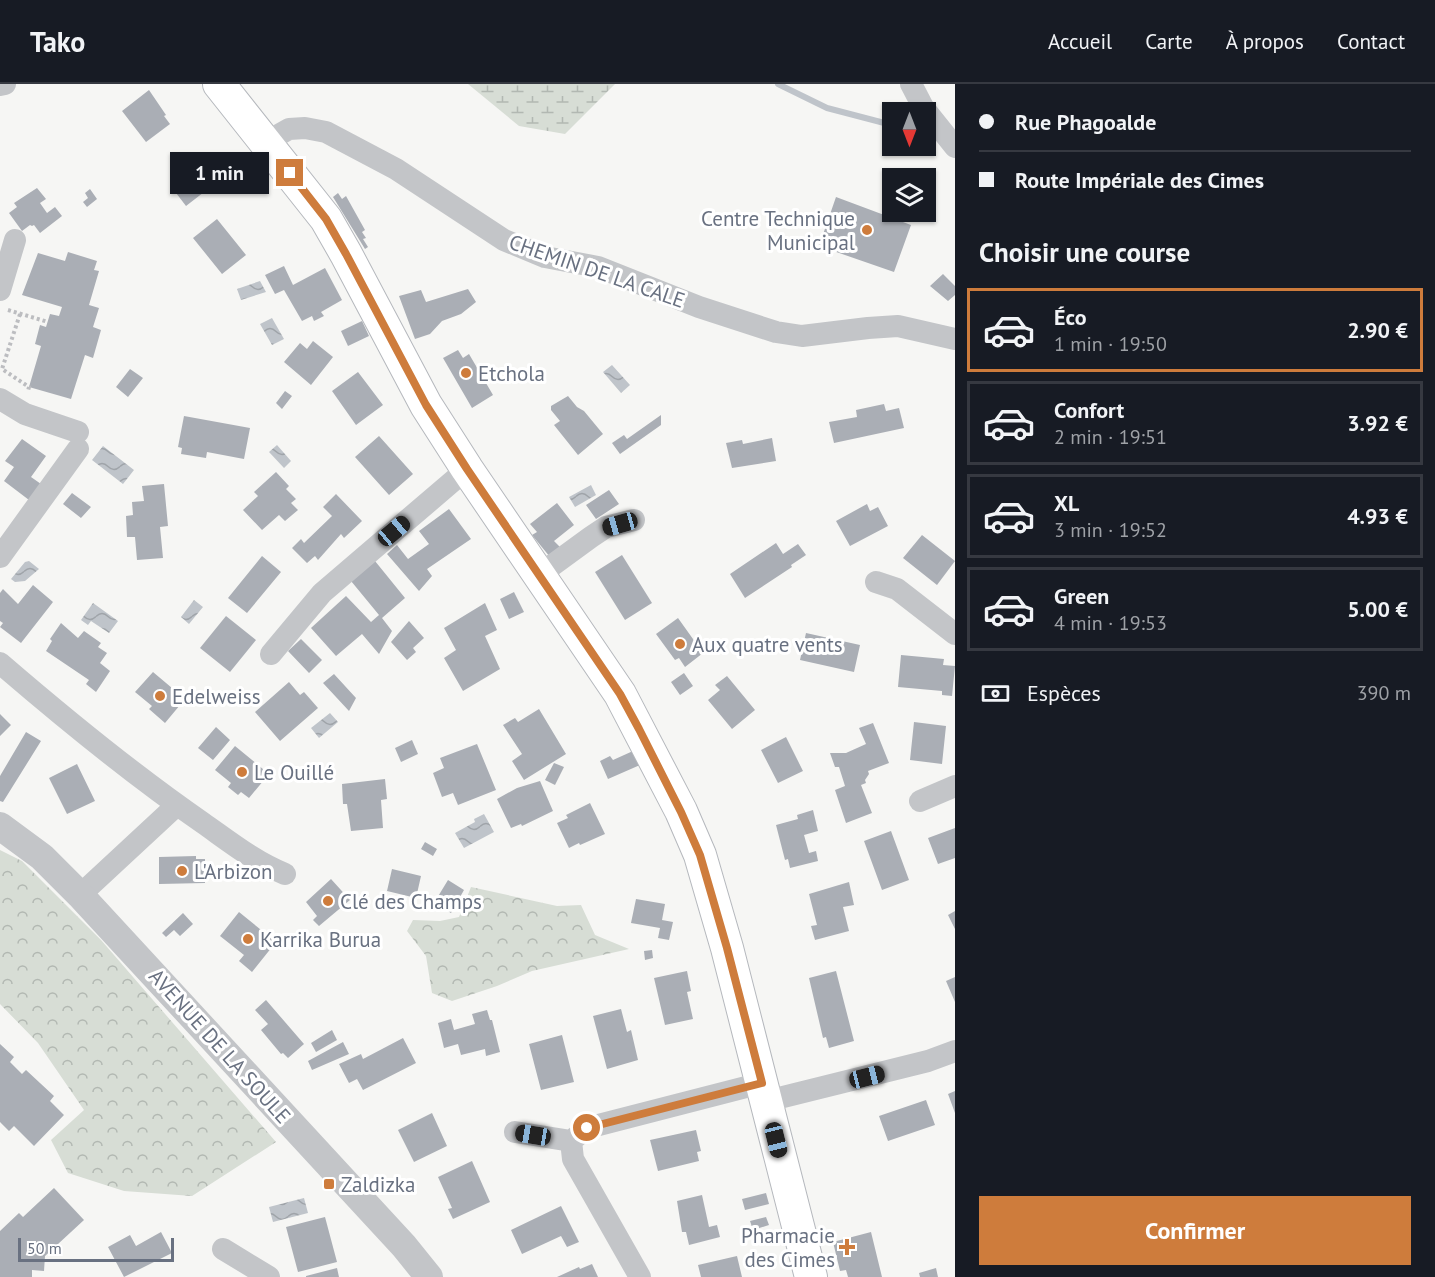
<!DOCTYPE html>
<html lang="fr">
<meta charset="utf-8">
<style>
body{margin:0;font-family:"PT Sans",sans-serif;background:#242831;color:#f1f3f6;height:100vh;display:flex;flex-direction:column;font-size:22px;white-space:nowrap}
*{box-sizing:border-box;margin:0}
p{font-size:20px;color:#9ea1a6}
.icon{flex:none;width:33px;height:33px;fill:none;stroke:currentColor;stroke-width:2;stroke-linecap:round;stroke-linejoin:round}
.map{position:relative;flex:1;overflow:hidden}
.drawer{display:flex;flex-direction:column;background:#171b24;width:480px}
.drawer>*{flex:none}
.guide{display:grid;align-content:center;height:132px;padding:0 24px;background:#171b24}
.needle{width:39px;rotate:180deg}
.fabs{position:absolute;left:882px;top:18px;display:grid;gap:12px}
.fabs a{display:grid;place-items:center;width:54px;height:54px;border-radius:0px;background:#171b24;box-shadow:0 2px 4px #0004;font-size:30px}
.scale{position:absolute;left:18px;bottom:15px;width:156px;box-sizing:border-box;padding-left:6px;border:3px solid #697181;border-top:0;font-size:16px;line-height:21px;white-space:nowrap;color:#697181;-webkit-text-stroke:4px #fff;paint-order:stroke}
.end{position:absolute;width:27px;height:27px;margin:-14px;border:8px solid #ce7c3c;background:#fff;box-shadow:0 0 0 3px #fff}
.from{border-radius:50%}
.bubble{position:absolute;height:42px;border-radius:0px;background:#171b24;box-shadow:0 2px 4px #0004;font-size:20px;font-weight:800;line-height:42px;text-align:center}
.car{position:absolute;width:18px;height:36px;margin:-18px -9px;border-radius:8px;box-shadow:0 0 4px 2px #0007;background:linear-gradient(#222 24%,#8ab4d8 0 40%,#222 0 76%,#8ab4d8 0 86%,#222 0)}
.guide b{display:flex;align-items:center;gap:21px;height:57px;font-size:22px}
.guide b+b{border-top:2px solid #363941}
.guide i{width:15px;height:15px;background:#f1f3f6}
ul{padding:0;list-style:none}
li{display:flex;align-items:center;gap:18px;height:84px;margin:0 12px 9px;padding:0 12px;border:3px solid #363941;border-radius:0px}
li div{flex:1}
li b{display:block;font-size:22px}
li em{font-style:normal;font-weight:800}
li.selected{border-color:#ce7c3c}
li>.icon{width:54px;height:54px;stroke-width:1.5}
h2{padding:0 24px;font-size:27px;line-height:72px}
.pay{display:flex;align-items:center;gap:15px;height:66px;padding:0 24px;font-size:22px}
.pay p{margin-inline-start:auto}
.button{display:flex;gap:12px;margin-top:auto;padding:12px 24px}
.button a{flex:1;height:69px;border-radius:0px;background:#ce7c3c;color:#fff;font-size:24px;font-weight:800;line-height:69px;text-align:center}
header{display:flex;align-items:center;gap:36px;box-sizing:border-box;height:84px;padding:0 30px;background:#171b24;border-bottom:2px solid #363941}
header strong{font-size:28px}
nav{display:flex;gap:33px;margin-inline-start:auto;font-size:21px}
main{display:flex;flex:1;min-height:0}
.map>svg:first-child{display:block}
</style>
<header>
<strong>Tako</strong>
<nav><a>Accueil</a><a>Carte</a><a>À propos</a><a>Contact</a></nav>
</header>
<main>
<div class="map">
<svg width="955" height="1193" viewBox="0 0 955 1193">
<defs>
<pattern id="forest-crowns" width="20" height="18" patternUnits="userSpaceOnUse" patternTransform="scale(1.5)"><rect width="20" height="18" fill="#d7ddd5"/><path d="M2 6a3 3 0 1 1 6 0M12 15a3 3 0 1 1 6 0" fill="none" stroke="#b2b8b2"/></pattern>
<pattern id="wetland-marsh" width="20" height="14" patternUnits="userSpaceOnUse" patternTransform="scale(1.5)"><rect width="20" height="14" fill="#d7ddd5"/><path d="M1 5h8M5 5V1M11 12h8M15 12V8" fill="none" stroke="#b2b8b2"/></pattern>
<pattern id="water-waves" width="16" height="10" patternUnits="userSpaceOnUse" patternTransform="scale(1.5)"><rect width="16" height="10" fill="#bfc4ca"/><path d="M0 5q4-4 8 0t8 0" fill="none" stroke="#9fa4a9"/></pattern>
</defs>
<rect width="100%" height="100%" fill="#f6f6f4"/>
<path fill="url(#forest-crowns)" d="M0,766L22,777L101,856L276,1058L192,1112L124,1107L68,1089L51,1056L84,1026L38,959L0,920Z
M471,803L557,822L581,821L595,851L629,865L532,887L497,902L452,917L432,909L426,872L407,847L413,836L440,837L459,833Z"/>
<path fill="url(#wetland-marsh)" d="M468,0H615L565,50L519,42Z"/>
<path fill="url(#water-waves)" d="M260,197L266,208L241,216L237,205Z
M272,234L284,255L272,261L260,240Z
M612,281L630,301L621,309L603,288Z
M277,361L291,377L284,384L269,368Z
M103,362L134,386L123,400L92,376Z
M591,401L596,411L575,423L569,413Z
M29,477L39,485L25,497L15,498L11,495L25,478Z
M194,516L203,523L189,540L181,533Z
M93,519L118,537L109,549L91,537L88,541L81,536Z
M330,629L338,638L319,654L311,644Z
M484,730L494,748L464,764L455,749L475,738L474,735Z
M304,1114L308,1129L273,1138L269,1123Z"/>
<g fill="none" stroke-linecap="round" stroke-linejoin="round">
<path stroke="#bfc4ca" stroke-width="6" d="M778,0L827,24L892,41"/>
</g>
<path fill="#aaaeb5" d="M149,6L166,31L164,32L170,40L146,58L122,27Z
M197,71L217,98L186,122L173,105L185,95L178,85Z
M37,104L46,115L40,119L47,129L55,123L62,132L40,149L34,141L32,142L30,141L22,147L9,129L17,123L14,119Z
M90,105L97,115L87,123L83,118L88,114L85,109Z
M338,109L342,115L346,112L365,146L362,148L366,154L363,155L368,163L365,165L333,113Z
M836,113L911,141L894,188L819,162Z
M217,135L246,171L222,190L193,154Z
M68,168L97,177L94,186L99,187L89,221L99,224L93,243L101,246L93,274L85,271L71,315L29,303L41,262L35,260L40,241L46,243L50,230L59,232L62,223L22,211L38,169L65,177Z
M284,182L293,201L325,184L342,216L321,228L324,232L314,237L312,232L302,237L284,206L275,210L265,191Z
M943,190L955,202V211L948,217L930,202Z
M468,205L476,218L461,230L442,237L430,250L415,255L399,212L421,206L426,218Z
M362,237L369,252L348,262L341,247Z
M313,257L333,273L311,301L284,278L300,259L307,265Z
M458,266L463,274L469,270L493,311L472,324L443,274Z
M130,285L143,294L128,313L116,303Z
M358,288L383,321L356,341L332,307Z
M285,307L292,312L282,325L276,319Z
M568,312L577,323L584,327L603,350L578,371L554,341L560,337L551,326V322Z
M884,320L886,327L899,324L904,344L834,359L829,338L857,333L856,326Z
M661,331V341L620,370L612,359L624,351L627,355Z
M184,332L250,344L244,375L207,368L206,374L181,370L182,364L178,363Z
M379,352L413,390L389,411L355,373Z
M772,354L776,377L732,384L726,359L742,356L743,360Z
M22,355L46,372L31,393L41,400L29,416L4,397L14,383L5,377Z
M276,388L289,402L286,405L296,415L291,419L298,426L285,437L279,431L262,446L243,426L258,412L254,408Z
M164,400L168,442L160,443L163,474L137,476L135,453H127L126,432L133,431L132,418L144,417L142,402Z
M609,406L619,420L596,435L586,421Z
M72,409L91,423L81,434L63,420Z
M336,410L362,437L344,454L341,450L318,476L315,472L307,479L292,464L301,455L304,459L332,432L323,423Z
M557,419L574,441L554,457L561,464L550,473L532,451L537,448L530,440Z
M867,420L870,427L878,423L888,442L850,462L836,437Z
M449,425L471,455L427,485L432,492L419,507L387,470L397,461L408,475L429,460L419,447Z
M922,451L955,477L937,501L903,474Z
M776,459L783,470L798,460L806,471L791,481L792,483L745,514L730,490Z
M622,471L652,519L625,536L595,488Z
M262,472L281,488L247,529L228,514Z
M375,477L405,514L382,534L392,547L379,570L362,550L336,572L311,544L346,512L371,538L379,531L351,497Z
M33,501L53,518L21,559L0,543L3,539L0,537V509L3,505L18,520Z
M514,508L524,528L509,535L500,515Z
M485,519L497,546L485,552L500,585L463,607L444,574L456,566L444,544Z
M226,532L256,556L230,588L200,564Z
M678,534L703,569L685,583L679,574L675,576L656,550Z
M409,537L424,554L413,564L416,568L407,576L391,558Z
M61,539L78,554L84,547L101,559L98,563L107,569L100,579L110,587L96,608L86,600L89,596L46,567L52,557L50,555Z
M806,549L860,561L854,588L800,576Z
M301,555L322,576L309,589L288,567Z
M901,571L944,575L943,581L955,582L952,612L942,611V607L898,603Z
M153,588L185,615L165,639L149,625L152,622L135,608Z
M684,589L693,602L680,611L671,598Z
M334,590L356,614L349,627L323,599Z
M727,592L755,626L732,645L708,616L720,606L715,601Z
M289,598L300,611L304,608L318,624L280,657L255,628Z
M539,625L566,670L524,696L512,677L522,670L503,641L515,634L518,638Z
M0,630L11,641L0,652Z
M914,638L946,642L942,680L910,676Z
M873,639L889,679L868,687L869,690L865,696L866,699L861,701L872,729L846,739L835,706L845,702L839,683H835L830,669H846L866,660L859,644Z
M216,643L230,656L213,676L198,664Z
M26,648L41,657L3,718L0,717V692Z
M786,653L803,687L778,699L761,666Z
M412,656L418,670L401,678L395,664Z
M477,660L496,706L458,721L453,709L442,713L433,689L444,684L440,674Z
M235,662L269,690L249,714L241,708L238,711L228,703L231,699L215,686Z
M633,667L640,681L608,695L600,677L610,672L613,676Z
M554,679L564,683L555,701L545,696Z
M77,680L95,717L67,730L49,694Z
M385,695L387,715L381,716L383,744L351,747L347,720H343L342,700Z
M540,697L553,727L522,742L521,740L511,744L497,715L517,704Z
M590,719L605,750L580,761L579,759L569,764L557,739L568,734L566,731Z
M813,726L818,747L804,751L809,769L816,767L818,777L790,784L788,775L785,776L776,741L798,735L797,731Z
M955,744V774L938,780L928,754Z
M891,747L909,796L882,806L864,757Z
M425,758L437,765L433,772L421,765Z
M196,772V775H205V799L159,800V773Z
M392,785L421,792L416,814L387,807Z
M331,795L350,816L319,842L313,836L317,832L306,818Z
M448,796L464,806L451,829L434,819Z
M849,798L854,821L843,823L849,847L815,856L811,842L817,841L809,810Z
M636,815L665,820L662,836L673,838L669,856L658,854L660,844L631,839Z
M955,827V845L948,831Z
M239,828L276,858L252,888L239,877L244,871L220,852Z
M183,829L193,840L180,852L174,846L166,853L162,849Z
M652,866L653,874L645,876L644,867Z
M687,887L691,907L687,908L693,935L665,941L654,894Z
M836,887L854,957L829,964L826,953L823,954L809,894Z
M955,893V918L946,897Z
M266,916L304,960L288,974L283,969L281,970L261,946L268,940L255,926Z
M621,925L627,948L631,946L638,976L607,985L593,932Z
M487,926L490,936H492L500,968L486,972L485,965L461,971L458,960L444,964L438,939L451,935L454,946L475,940L472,930Z
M332,946L337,956L316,968L311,959Z
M562,951L574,998L541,1006L529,960Z
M403,954L416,979L363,1006L357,995L349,999L339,980L361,970L363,975Z
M343,958L349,970L312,986L308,977Z
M0,960L14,973L10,978L22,990L26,986L54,1012L50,1017L64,1031L34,1062L14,1042L9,1047L0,1038Z
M955,1007V1029L948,1010Z
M926,1016L935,1041L888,1057L879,1032Z
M432,1029L447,1062L414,1078L398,1046Z
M696,1046L701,1067L697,1068L699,1077L658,1087L650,1056Z
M472,1077L490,1118L453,1135L448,1125L452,1124L438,1093Z
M54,1104L84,1136L45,1172L44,1187L32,1186V1193H0V1147L19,1129L23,1133Z
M766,1109L769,1120L745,1126L742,1115Z
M702,1111L709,1143L717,1141L720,1153L689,1161L686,1148H682L677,1117Z
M561,1122L579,1158L567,1163L561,1152L522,1170L511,1146Z
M325,1133L337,1178L298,1188L286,1143Z
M766,1133L769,1141L753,1146L750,1137Z
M161,1148L172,1169L124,1193L108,1163L130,1151L136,1162Z
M871,1148L882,1193H848L846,1186L840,1187L833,1158Z
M737,1172L742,1193H701L698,1181Z
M592,1180L598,1193H557L579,1183L580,1185Z
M337,1184L339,1193H306V1192Z
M936,1184L938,1193H920L919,1189Z"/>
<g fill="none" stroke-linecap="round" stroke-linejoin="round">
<defs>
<path id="secondary" d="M219,0L326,135L346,170L426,321L467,385L620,610L681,727L700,771L727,864L811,1193"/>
</defs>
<use href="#secondary" stroke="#b5b8bd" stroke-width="34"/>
<path stroke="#bcbdc0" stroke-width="4" stroke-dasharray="3 3" stroke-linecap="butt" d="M8,226L48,238
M20,230L2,285L29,303L28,307"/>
<path stroke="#c3c5c8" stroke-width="22" d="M911,0L923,23L955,63
M0,1L5,0
M266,58L289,45L305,44L326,48L396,85L504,156L545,173L598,183L699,223L776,248L802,252L868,244L898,242L955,255
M0,206L15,156
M0,315L25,330L78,348
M0,473L78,365
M539,491L591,453L606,443L634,436
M876,498L897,505L955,550
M271,570L322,509L467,385
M0,579C65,635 132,690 203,739C230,758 255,778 285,790
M920,717L955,702
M80,811L177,721
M767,1017L928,977L955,967
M515,1048L571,1057
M223,1165L269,1193
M640,1193L573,1075L571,1057L587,1044L762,999"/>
<path stroke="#c3c5c8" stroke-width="28" d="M0,742L42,773L80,811L404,1162L429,1193"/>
<use href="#secondary" stroke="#fff" stroke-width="32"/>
</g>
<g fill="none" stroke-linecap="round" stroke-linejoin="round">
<path stroke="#ce7c3c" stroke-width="8" d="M290,89L326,135L346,170L426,321L467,385L620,610L639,645L681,728L700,771L727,864L762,999L587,1044"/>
</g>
<g fill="#ce7c3c" stroke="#fff" stroke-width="2">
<circle cx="867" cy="146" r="6"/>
<circle cx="466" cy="289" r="6"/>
<circle cx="680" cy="560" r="6"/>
<circle cx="160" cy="612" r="6"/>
<circle cx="242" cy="688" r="6"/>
<circle cx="182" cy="787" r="6"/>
<circle cx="328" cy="817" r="6"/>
<circle cx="248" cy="855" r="6"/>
<rect x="323" y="1094" width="12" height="12" rx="3"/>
<path d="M844 1154h6v6h6v6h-6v6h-6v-6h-6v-6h6z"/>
</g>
<g text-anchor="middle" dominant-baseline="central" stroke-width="6" stroke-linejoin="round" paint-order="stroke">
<g font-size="21" fill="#697181" stroke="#fff" text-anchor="start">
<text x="855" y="134" text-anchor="end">Centre Technique<tspan x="855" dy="24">Municipal</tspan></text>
<text x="478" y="289">Etchola</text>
<text x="692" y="560">Aux quatre vents</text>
<text x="172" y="612">Edelweiss</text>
<text x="254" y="688">Le Ouillé</text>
<text x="194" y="787">L'Arbizon</text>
<text x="340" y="817">Clé des Champs</text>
<text x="260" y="855">Karrika Burua</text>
<text x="341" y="1100">Zaldizka</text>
<text x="835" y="1151" text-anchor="end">Pharmacie<tspan x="835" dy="24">des Cimes</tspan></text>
</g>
<g font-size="21" fill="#697181" stroke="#fff">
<text transform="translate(597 187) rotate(19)">CHEMIN DE LA CALE</text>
<text transform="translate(220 962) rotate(48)">AVENUE DE LA SOULE</text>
</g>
</g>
</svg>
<div class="fabs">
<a><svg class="needle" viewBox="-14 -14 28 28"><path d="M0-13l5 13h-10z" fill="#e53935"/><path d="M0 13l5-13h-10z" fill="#9ea1a6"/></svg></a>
<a><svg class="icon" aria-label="layers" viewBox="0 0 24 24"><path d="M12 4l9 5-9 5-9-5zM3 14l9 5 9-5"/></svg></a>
</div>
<div class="scale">50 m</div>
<i class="end from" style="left:587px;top:1044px"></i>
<i class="end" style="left:290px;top:89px"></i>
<div class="bubble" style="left:170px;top:68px;width:99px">1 min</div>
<i class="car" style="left:620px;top:440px;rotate:254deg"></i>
<i class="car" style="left:394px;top:447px;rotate:50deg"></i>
<i class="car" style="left:867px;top:993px;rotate:76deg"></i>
<i class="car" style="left:533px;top:1051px;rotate:279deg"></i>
<i class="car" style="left:776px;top:1056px;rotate:166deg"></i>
</div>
<section class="drawer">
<div class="guide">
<b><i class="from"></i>Rue Phagoalde</b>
<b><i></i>Route Impériale des Cimes</b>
</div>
<h2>Choisir une course</h2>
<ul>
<li class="selected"><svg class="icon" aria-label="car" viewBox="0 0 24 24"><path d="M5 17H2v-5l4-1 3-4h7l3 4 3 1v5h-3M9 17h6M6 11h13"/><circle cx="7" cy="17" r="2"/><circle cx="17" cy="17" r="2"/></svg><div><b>Éco</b><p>1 min · 19:50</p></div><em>2.90 €</em></li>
<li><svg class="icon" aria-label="car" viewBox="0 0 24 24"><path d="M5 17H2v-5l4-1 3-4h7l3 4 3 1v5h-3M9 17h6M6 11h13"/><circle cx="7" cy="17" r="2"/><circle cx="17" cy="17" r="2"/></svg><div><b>Confort</b><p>2 min · 19:51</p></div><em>3.92 €</em></li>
<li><svg class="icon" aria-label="car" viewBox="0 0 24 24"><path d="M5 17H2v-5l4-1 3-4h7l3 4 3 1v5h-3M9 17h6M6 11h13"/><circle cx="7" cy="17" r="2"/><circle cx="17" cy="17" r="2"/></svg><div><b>XL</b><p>3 min · 19:52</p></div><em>4.93 €</em></li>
<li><svg class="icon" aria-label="car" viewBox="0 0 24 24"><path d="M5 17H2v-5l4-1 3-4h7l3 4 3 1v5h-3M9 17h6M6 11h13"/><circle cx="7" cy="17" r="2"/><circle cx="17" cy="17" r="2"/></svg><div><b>Green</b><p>4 min · 19:53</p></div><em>5.00 €</em></li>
</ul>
<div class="pay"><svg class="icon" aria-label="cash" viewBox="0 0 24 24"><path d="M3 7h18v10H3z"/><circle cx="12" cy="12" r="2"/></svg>Espèces<p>390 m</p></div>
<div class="button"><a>Confirmer</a></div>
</section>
</main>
